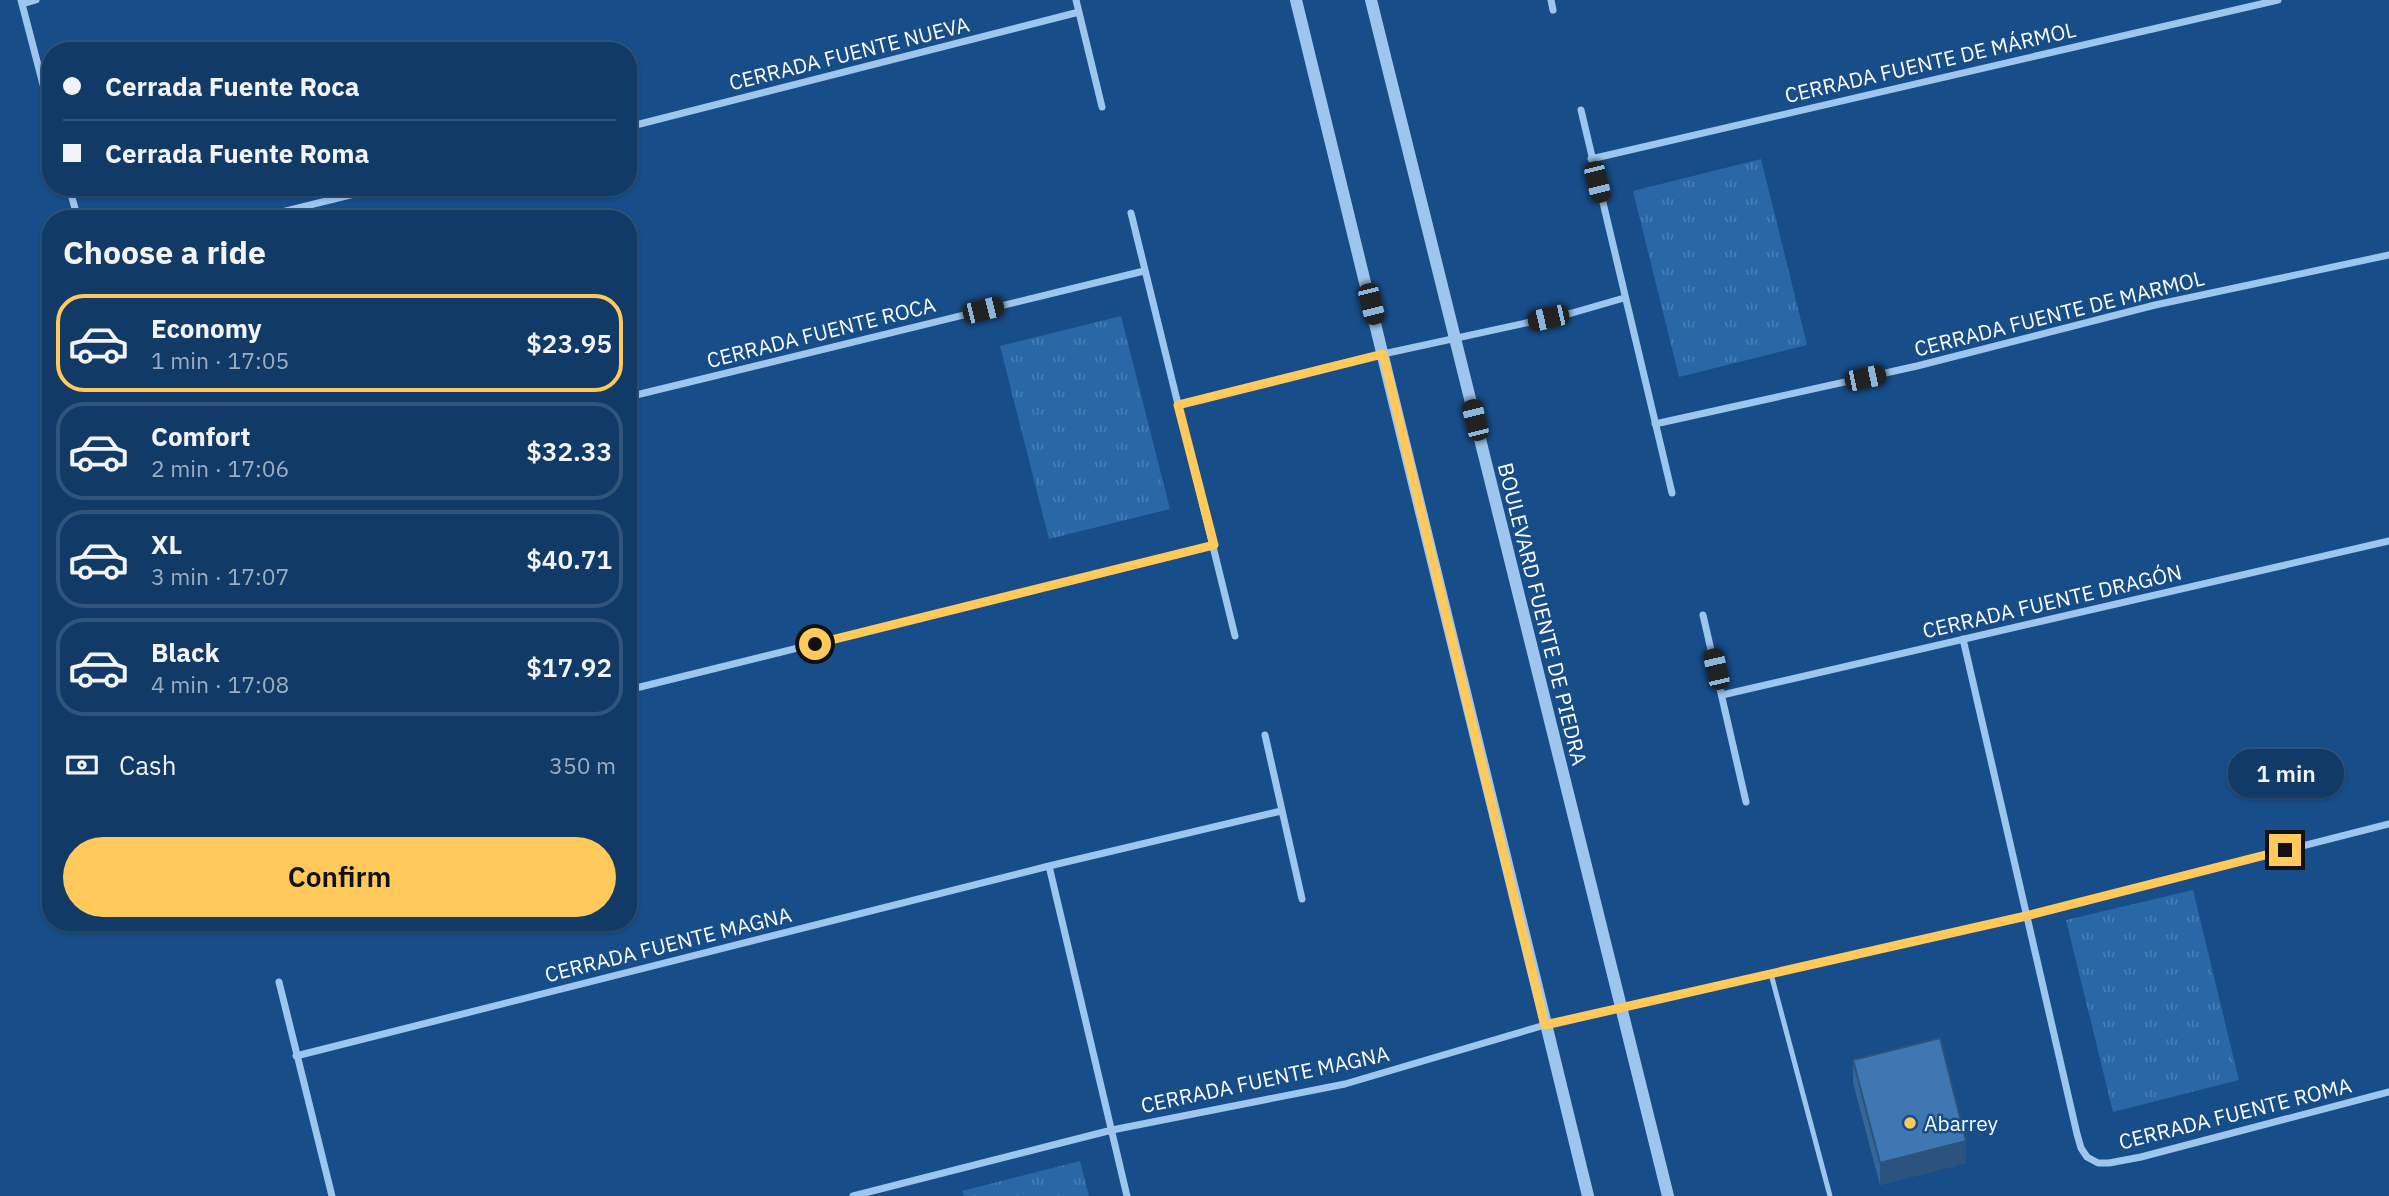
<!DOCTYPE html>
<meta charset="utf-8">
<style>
body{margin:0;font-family:"IBM Plex Sans",sans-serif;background:#1e456f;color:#f1f3f6;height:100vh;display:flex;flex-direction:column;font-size:26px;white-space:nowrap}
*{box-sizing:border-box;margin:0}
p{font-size:23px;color:#9cadbf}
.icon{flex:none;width:38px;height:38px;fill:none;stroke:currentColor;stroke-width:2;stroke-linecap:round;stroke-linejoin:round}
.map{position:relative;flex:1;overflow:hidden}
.side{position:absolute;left:42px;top:210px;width:595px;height:721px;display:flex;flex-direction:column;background:#113a66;border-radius:28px;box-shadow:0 2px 5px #0004,0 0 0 2px #30547a}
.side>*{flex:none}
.hud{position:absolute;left:42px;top:42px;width:595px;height:154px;border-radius:28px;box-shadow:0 2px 5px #0004,0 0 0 2px #30547a;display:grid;align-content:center;height:154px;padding:0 21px;background:#113a66}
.end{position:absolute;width:32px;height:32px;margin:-16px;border:9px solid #ffc95b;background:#111;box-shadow:0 0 0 4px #111}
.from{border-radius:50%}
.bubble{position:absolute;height:49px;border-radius:24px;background:#113a66;box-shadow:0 2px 5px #0004,0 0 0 2px #30547a;font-size:23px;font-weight:600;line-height:49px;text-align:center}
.car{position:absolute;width:21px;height:42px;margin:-21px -10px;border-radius:9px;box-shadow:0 0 5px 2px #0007;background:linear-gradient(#222 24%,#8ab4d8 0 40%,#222 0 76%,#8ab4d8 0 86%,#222 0)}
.hud b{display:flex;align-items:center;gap:24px;height:66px;font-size:26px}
.hud b+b{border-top:2px solid #30547a}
.hud i{width:18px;height:18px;background:#f1f3f6}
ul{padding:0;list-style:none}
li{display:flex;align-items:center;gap:21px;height:98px;margin:0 14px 10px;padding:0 7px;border:4px solid #30547a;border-radius:28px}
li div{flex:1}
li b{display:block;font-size:26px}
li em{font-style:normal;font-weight:600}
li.selected{border-color:#ffc95b}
li>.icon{width:63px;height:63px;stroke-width:1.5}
h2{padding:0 21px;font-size:32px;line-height:84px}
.pay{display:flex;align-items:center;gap:18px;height:77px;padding:0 21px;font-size:26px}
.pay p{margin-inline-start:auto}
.cta{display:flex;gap:14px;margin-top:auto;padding:14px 21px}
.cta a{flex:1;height:80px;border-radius:42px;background:#ffc95b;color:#111;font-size:28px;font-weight:600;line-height:80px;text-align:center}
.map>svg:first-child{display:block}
</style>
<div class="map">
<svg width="2389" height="1196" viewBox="0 0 2389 1196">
<defs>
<pattern id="grass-tufts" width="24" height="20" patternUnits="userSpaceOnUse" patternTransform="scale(1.75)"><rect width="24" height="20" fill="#2967a7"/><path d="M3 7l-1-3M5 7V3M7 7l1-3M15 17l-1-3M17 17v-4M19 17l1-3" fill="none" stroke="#497eb4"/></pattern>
</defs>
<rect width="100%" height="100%" fill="#174d88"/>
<path fill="url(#grass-tufts)" d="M1761,159L1807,345L1679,377L1633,191Z
M1121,316L1170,509L1049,539L1000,346Z
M2193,890L2239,1080L2113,1112L2066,920Z
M1080,1161L1089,1196H964L962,1191Z"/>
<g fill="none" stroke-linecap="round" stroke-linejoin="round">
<path stroke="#9ec5ee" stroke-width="5" d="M1771,974L1830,1196"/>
<path stroke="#9ec5ee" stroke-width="7" d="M21,0L51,115
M1076,0L1102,107
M1551,0L1553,10
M22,4L36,0
M1581,110L1672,493
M628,127L1079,12
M1591,159L2278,0
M69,187L78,219
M1131,213L1235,636
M253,219L383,187
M628,397L1144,271
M1178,405L1383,354L1572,313L1624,298
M1655,424L1917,366L2155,305L2389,255
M1703,615L1746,802
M1963,639L2077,1134L2081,1148L2087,1157L2098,1163H2109L2141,1157L2389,1092
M628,690L1214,545
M1722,695L2389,541
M1265,735L1302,899
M1049,866L1127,1196
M279,982L332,1196
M296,1056L1049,866L1281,811
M853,1196L1112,1130L1345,1084L1545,1025L2026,916L2389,824"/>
<path stroke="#9ec5ee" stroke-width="12" d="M1296,0L1588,1196
M1371,0L1668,1196"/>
</g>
<path fill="#366699" d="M1853,1060L1966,1163L1880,1185L1853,1083Z"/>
<path fill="#2c537d" d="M1966,1141V1163L1880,1185V1163Z"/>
<path fill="#3f77b2" stroke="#2c537d" stroke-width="2" d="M1940,1038L1966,1141L1880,1163L1853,1060Z"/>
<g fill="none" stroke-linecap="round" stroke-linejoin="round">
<path stroke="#ffc95b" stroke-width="9" d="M815,644L1214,545L1178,405L1383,354L1545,1025L2026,916L2285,850"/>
</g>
<circle fill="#ffc95b" stroke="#174d88" stroke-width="2.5" cx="1910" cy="1123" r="7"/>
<g text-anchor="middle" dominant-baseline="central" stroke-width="5" stroke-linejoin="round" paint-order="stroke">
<g font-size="21" fill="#fff" stroke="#174d88">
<text transform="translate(849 53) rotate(-14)">CERRADA FUENTE NUEVA</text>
<text transform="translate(1930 62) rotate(-13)">CERRADA FUENTE DE MÁRMOL</text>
<text transform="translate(2059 313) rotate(-14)">CERRADA FUENTE DE MARMOL</text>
<text transform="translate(821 332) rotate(-14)">CERRADA FUENTE ROCA</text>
<text transform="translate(2052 601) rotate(-13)">CERRADA FUENTE DRAGÓN</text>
<text transform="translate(1543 614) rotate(76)">BOULEVARD FUENTE DE PIEDRA</text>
<text transform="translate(668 944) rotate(-14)">CERRADA FUENTE MAGNA</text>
<text transform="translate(1265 1079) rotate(-12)">CERRADA FUENTE MAGNA</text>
<text transform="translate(2235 1113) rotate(-14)">CERRADA FUENTE ROMA</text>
</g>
<g font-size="21" fill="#fff" stroke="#174d88" text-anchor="start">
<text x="1924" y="1123">Abarrey</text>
</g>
</g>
</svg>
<i class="end from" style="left:815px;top:644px"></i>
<i class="end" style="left:2285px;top:850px"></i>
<div class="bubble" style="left:2228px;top:749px;width:116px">1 min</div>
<i class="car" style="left:1597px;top:182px;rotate:166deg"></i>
<i class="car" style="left:1371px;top:304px;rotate:166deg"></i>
<i class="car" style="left:983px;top:310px;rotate:76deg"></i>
<i class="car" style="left:1548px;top:318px;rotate:257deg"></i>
<i class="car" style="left:1865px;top:378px;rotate:78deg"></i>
<i class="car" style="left:1475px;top:420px;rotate:346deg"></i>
<i class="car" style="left:1716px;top:669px;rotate:347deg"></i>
<div class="hud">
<b><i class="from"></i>Cerrada Fuente Roca</b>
<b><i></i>Cerrada Fuente Roma</b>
</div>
<section class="side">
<h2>Choose a ride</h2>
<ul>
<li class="selected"><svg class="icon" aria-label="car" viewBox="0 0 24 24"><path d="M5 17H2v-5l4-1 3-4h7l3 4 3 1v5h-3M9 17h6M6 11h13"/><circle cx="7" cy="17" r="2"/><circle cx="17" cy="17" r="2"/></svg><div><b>Economy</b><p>1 min · 17:05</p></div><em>$23.95</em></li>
<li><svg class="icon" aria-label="car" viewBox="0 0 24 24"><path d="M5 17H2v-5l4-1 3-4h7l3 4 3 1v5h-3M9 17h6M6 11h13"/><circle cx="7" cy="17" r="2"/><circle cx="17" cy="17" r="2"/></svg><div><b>Comfort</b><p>2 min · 17:06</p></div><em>$32.33</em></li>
<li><svg class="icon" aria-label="car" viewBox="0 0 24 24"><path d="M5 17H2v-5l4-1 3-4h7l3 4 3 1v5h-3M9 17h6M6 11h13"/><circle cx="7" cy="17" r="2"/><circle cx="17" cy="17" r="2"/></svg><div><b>XL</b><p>3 min · 17:07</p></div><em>$40.71</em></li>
<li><svg class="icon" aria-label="car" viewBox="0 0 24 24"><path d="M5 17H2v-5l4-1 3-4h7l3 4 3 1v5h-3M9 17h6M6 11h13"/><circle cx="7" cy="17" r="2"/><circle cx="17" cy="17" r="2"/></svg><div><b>Black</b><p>4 min · 17:08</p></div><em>$17.92</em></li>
</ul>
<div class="pay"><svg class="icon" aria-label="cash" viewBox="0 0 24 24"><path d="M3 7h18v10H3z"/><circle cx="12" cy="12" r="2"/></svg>Cash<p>350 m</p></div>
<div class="cta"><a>Confirm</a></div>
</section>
</div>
